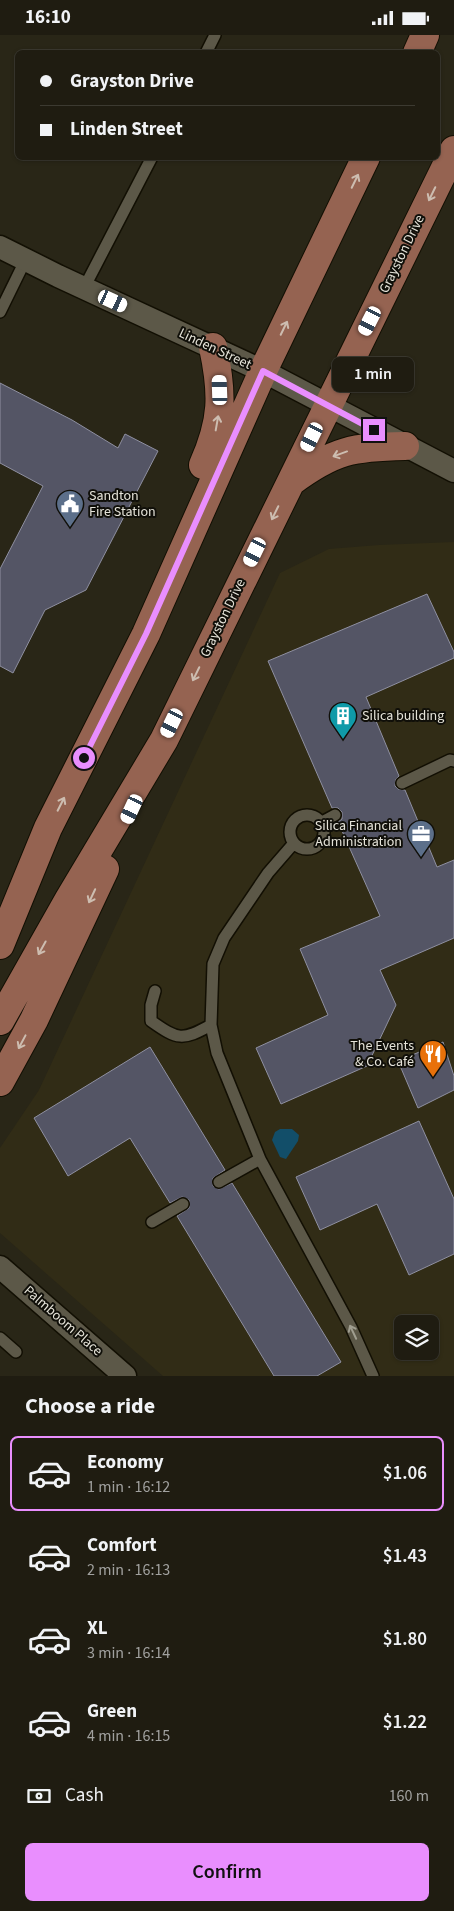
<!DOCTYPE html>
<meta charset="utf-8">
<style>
body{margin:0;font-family:"Source Sans 3",sans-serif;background:#2c291f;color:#f1f3f6;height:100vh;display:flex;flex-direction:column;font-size:19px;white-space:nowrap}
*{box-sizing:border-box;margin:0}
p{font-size:16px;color:#a1a19f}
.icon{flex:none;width:28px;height:28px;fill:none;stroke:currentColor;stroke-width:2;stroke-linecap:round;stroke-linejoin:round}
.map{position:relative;height:1341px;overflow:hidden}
.panel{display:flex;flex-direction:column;background:#1f1c11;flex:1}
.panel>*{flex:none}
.banner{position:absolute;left:15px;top:15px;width:425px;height:110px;border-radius:8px;box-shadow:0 1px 4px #0004,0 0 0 1px #3c3a31;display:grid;align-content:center;height:110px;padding:0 25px;background:#1f1c11}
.fabs{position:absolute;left:394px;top:1280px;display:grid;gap:10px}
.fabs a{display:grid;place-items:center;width:45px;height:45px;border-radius:8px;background:#1f1c11;box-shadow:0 1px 4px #0004,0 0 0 1px #3c3a31;font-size:25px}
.end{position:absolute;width:22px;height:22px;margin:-11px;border:6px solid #e98efe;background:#111;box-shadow:0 0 0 2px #111}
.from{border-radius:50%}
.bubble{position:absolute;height:35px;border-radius:8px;background:#1f1c11;box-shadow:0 1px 4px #0004,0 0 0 1px #3c3a31;font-size:16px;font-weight:600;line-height:35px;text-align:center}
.car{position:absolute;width:15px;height:30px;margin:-15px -8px;border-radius:6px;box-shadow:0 0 4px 1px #0007;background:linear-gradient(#fff 24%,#345 0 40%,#fff 0 76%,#345 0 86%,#fff 0)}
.banner b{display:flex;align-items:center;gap:18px;height:48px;font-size:19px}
.banner b+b{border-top:1px solid #3c3a31}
.banner i{width:12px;height:12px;background:#f1f3f6}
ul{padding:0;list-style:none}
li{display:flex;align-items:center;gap:15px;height:75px;margin:0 10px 8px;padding:0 15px;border:2px solid transparent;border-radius:8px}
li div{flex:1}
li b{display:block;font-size:19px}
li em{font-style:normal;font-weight:600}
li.selected{border-color:#e98efe}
li>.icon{width:45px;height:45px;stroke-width:1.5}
h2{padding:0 25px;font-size:22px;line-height:60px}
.pay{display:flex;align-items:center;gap:12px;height:55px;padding:0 25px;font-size:19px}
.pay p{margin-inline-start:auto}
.cta{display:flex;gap:10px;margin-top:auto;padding:10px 25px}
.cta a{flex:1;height:58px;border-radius:8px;background:#e98efe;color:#111;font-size:20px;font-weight:600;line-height:58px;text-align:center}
.status{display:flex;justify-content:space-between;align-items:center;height:35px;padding:0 25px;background:#1f1c11;direction:ltr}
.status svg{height:14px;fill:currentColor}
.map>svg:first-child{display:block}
</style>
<div class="status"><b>16:10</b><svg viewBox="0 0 49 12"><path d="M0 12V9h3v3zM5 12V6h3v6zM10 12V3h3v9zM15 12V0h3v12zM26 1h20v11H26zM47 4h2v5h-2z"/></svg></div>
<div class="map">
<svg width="454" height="1341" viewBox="0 0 454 1341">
<rect width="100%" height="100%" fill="#292617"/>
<path fill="#312c16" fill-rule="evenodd" d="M454,507V1341H163L0,1198V1113L39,1055L280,538L329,514L379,510ZM402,1289H430V1316H402Z"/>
<path fill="#124e69" d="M280,1094H292L299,1100L298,1106L286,1124L280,1122L272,1105L275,1097Z"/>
<path fill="#545565" stroke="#8f90a1" d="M0,348L72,385L118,413L125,399L158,416L86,555L45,575L13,638L0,631V534L43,451L0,428Z
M427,559L454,617V623L366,662L399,741L396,744L395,751L398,754L405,755L437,832L454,825V903L380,935L396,970L367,1031L281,1069L256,1013L328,980L300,914L380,881L338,787L342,784V777L338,773H332L268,626Z
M443,1007L454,1041V1055L418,1073L398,1026Z
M150,1012L225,1135L213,1143V1151L219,1154L232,1148L341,1327L317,1341H274L177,1181L189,1173V1165L182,1162L170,1168L130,1103L68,1141L34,1083Z
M419,1086L454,1164V1219L409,1240L377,1169L320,1195L296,1142Z"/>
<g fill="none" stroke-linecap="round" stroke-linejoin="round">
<defs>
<path id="service" d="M206,18L215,0
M84,253L152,122
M0,277L26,224
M402,748L450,725L454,726
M290 797a17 17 0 1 1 34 0a17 17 0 1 1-34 0Z
M322,787L335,780
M294,808L268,838L224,903L213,929L211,990L217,1018L260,1124L351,1292L373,1341
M155,956L151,970V986C178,1005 182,1006 211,990
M219,1147L260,1124
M152,1187L183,1169
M0,1303L16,1317"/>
<path id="minor" d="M0,212L58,241L263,336L454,436
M0,1232L125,1341"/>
<path id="primary" d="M417,18L425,0
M203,430C223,385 223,359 213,312
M291,447C334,415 353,412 405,411
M0,910L48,793L146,599L263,336L366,122
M0,986L69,864L164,705L454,115
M0,1047L34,985L105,834"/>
</defs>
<use href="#service" stroke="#120f03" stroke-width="14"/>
<use href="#minor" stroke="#120f03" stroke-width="25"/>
<use href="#primary" stroke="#120f03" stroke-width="30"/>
<use href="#service" stroke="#5c5848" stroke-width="11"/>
<use href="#minor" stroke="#5c5848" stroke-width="22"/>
<use href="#primary" stroke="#956351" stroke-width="28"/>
</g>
<defs><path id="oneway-shaft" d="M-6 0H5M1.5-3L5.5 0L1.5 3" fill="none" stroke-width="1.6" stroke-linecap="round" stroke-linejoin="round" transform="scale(1.25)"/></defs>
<g stroke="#cdbdb0">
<use href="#oneway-shaft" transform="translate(355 146) rotate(-64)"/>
<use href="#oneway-shaft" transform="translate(432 159) rotate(116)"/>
<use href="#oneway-shaft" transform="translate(284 293) rotate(-64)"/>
<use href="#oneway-shaft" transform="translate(217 388) rotate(-80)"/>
<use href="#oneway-shaft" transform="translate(340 419) rotate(160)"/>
<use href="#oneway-shaft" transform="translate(275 478) rotate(116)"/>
<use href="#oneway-shaft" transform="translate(196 639) rotate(116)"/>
<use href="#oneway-shaft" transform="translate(61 769) rotate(-63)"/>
<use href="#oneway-shaft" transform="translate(92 861) rotate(115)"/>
<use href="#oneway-shaft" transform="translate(42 913) rotate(119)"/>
<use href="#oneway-shaft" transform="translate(22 1007) rotate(118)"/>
</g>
<use stroke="#a09e90" href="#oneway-shaft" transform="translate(353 1297) rotate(-115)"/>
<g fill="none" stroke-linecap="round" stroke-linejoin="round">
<path stroke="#e98efe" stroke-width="6" d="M84,723L146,599L263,336L374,395"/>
</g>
<defs>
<symbol id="civic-pin" viewBox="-11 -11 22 30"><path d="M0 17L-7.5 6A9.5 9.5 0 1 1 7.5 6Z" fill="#5c6f8a" stroke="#100f09"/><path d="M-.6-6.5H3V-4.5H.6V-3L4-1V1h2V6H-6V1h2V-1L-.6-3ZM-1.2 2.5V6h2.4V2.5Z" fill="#fff"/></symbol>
<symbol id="building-pin" viewBox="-11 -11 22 30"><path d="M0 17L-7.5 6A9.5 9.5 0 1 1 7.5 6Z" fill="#0f9aa8" stroke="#100f09"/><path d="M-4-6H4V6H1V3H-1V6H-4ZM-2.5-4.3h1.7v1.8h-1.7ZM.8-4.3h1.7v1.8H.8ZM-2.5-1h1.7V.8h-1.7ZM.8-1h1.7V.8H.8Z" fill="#fff"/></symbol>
<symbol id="office-pin" viewBox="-11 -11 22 30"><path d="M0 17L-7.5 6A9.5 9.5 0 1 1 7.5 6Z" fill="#5c6f8a" stroke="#100f09"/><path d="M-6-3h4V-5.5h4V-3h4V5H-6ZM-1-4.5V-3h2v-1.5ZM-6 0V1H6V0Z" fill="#fff"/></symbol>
<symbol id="restaurant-pin" viewBox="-11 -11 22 30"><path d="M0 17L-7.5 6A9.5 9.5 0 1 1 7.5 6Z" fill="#e8710a" stroke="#100f09"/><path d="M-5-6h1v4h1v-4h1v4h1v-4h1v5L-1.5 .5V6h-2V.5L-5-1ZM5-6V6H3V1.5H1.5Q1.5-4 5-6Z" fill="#fff"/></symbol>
</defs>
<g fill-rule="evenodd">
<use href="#civic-pin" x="54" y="453" width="32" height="43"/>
<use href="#building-pin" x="327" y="665" width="32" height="43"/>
<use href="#office-pin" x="405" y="783" width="32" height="43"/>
<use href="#restaurant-pin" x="417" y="1003" width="32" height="43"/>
</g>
<g text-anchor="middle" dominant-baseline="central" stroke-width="4" stroke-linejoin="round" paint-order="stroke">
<g font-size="14" fill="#e5e3d9" stroke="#100f09">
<text transform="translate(402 219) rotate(-64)">Grayston Drive</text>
<text transform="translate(215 314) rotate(25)">Linden Street</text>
<text transform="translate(223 583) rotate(-64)">Grayston Drive</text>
<text transform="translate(63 1286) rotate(41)">Palmboom Place</text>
</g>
<g font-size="14" fill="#e5e3d9" stroke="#100f09" text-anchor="start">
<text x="89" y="461">Sandton<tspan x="89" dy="16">Fire Station</tspan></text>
<text x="362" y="681">Silica building</text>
<text x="402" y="791" text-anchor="end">Silica Financial<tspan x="402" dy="16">Administration</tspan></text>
<text x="414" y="1011" text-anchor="end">The Events<tspan x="414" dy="16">&amp; Co. Café</tspan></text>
</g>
</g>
</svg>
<div class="fabs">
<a><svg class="icon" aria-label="layers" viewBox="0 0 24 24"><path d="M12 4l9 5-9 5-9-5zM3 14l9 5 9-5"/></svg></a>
</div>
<i class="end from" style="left:84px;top:723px"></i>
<i class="end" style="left:374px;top:395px"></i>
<div class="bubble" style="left:332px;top:322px;width:82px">1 min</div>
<i class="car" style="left:113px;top:266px;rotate:115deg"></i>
<i class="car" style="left:370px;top:286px;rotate:207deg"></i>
<i class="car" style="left:220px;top:355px;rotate:358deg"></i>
<i class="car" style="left:312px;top:402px;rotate:206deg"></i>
<i class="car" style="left:255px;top:517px;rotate:206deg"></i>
<i class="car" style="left:172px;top:688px;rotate:206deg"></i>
<i class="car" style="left:132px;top:774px;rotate:205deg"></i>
<div class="banner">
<b><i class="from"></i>Grayston Drive</b>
<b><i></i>Linden Street</b>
</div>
</div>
<section class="panel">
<h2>Choose a ride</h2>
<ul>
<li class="selected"><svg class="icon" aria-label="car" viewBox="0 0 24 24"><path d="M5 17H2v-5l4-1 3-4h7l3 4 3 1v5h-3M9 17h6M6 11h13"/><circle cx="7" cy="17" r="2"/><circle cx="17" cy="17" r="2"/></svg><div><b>Economy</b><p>1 min · 16:12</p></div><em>$1.06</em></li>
<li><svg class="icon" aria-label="car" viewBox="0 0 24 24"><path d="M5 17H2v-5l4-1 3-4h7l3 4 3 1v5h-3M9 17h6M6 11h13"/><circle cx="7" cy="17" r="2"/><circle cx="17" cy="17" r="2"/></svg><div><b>Comfort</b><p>2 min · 16:13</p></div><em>$1.43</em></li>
<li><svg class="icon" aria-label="car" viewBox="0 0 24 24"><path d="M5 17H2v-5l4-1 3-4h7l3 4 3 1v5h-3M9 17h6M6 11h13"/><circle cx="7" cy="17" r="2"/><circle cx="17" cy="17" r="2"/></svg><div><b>XL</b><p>3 min · 16:14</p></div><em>$1.80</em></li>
<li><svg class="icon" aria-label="car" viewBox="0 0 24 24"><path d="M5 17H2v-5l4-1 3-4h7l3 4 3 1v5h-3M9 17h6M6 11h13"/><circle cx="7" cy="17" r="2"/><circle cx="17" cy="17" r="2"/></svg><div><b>Green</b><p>4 min · 16:15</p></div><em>$1.22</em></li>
</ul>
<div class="pay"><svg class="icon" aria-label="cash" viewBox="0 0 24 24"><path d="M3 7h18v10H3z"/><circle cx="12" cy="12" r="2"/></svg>Cash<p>160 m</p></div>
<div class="cta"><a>Confirm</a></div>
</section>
